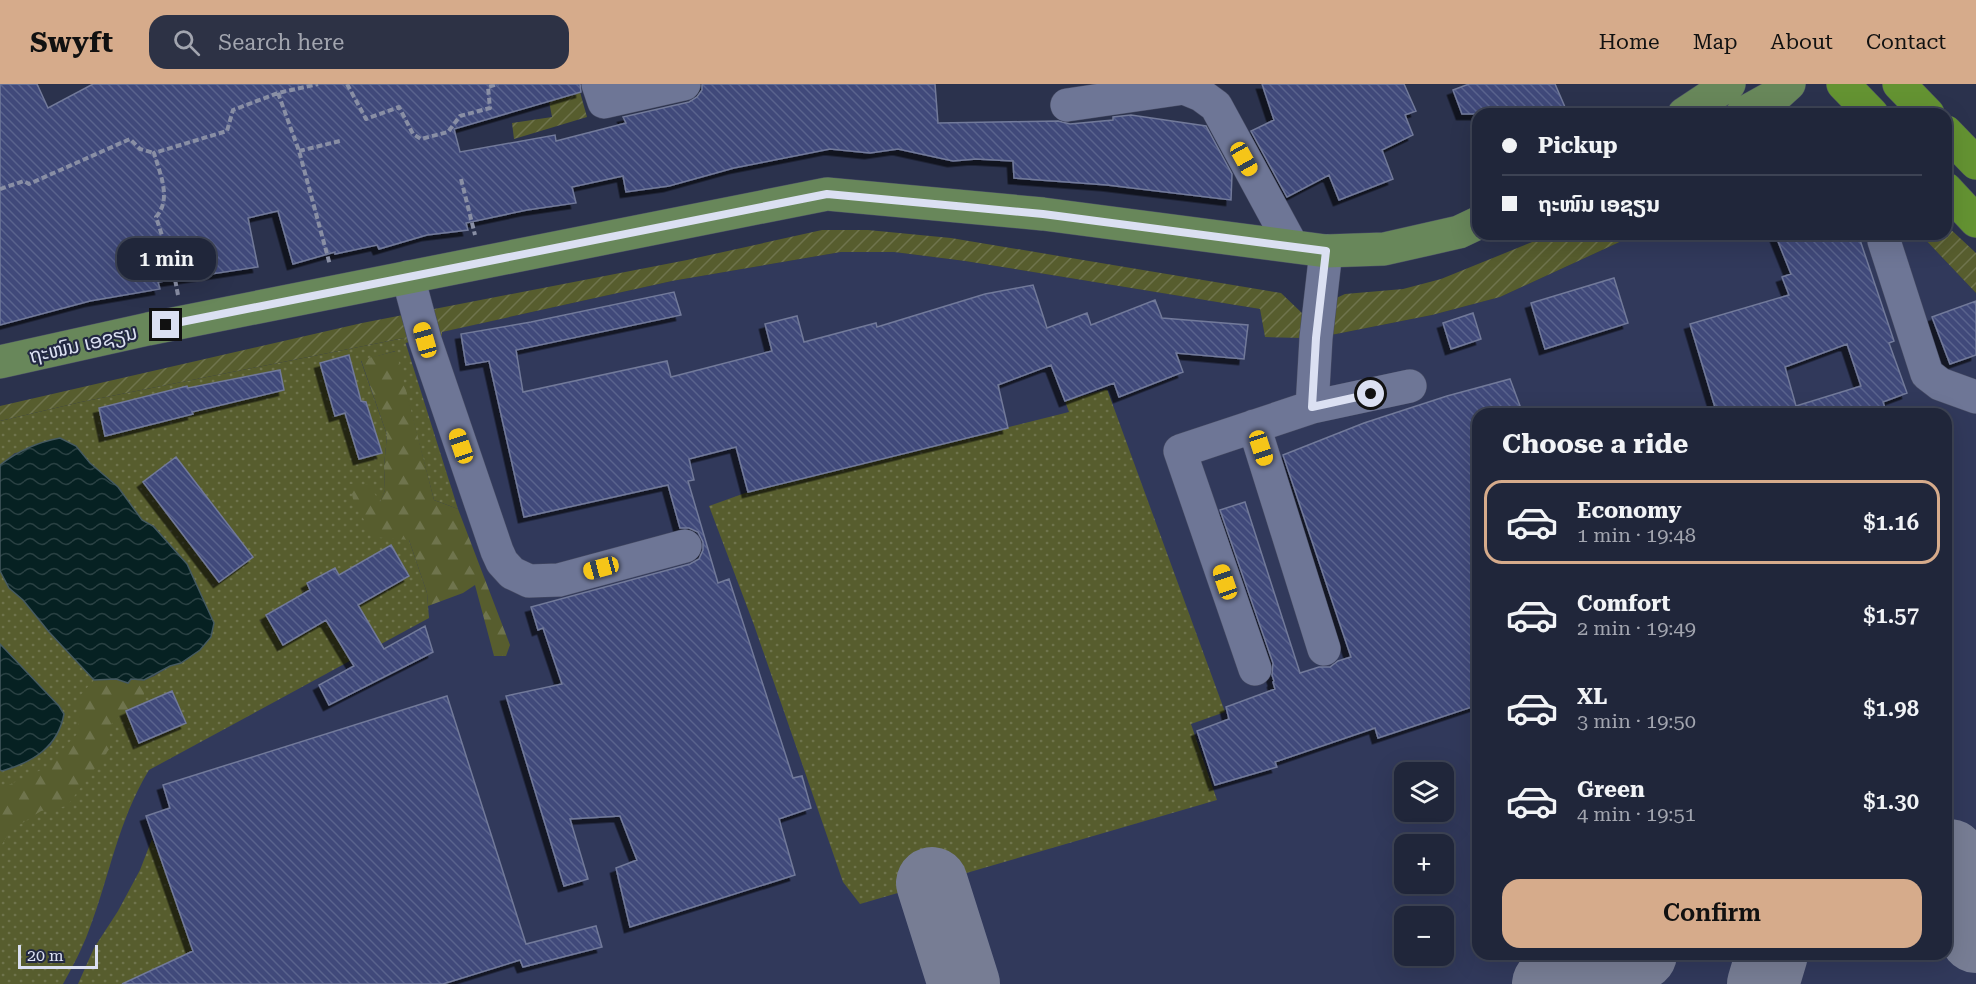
<!DOCTYPE html>
<meta charset="utf-8">
<style>
body{margin:0;font-family:"Roboto Serif","Noto Sans Lao",serif;background:#2d3245;color:#f1f3f6;height:100vh;display:flex;flex-direction:column;font-size:22px;white-space:nowrap}
*{box-sizing:border-box;margin:0}
p{font-size:20px;color:#a2a5af}
.icon{flex:none;width:33px;height:33px;fill:none;stroke:currentColor;stroke-width:2;stroke-linecap:round;stroke-linejoin:round}
.map{position:relative;flex:1;overflow:hidden}
.details{position:absolute;left:1472px;top:324px;width:480px;height:552px;display:flex;flex-direction:column;background:#20263a;border-radius:18px;box-shadow:0 6px 24px #0002,0 0 0 2px #3d4354}
.details>*{flex:none}
.hud{position:absolute;left:1472px;top:24px;width:480px;height:132px;border-radius:18px;box-shadow:0 6px 24px #0002,0 0 0 2px #3d4354;display:grid;align-content:center;height:132px;padding:0 30px;background:#20263a}
.buttons{position:absolute;left:1394px;top:678px;display:grid;gap:12px}
.buttons a{display:grid;place-items:center;width:60px;height:60px;border-radius:12px;background:#20263a;box-shadow:0 6px 24px #0002,0 0 0 2px #3d4354;font-size:30px}
.scale{position:absolute;left:18px;bottom:15px;width:80px;box-sizing:border-box;padding-left:6px;border:3px solid #dbe0f2;border-top:0;font-size:16px;line-height:21px;white-space:nowrap;color:#dbe0f2;-webkit-text-stroke:4px #222842;paint-order:stroke}
.end{position:absolute;width:27px;height:27px;margin:-14px;border:8px solid #dbe0f2;background:#111;box-shadow:0 0 0 3px #111}
.from{border-radius:50%}
.bubble{position:absolute;height:42px;border-radius:18px;background:#20263a;box-shadow:0 6px 24px #0002,0 0 0 2px #3d4354;font-size:20px;font-weight:600;line-height:42px;text-align:center}
.car{position:absolute;width:18px;height:36px;margin:-18px -9px;border-radius:8px;box-shadow:0 0 4px 2px #0007;background:linear-gradient(#f5c518 24%,#345 0 40%,#f5c518 0 76%,#345 0 86%,#f5c518 0)}
.hud b{display:flex;align-items:center;gap:21px;height:57px;font-size:22px}
.hud b+b{border-top:2px solid #3d4354}
.hud i{width:15px;height:15px;background:#f1f3f6}
ul{padding:0;list-style:none}
li{display:flex;align-items:center;gap:18px;height:84px;margin:0 12px 9px;padding:0 18px;border:3px solid transparent;border-radius:18px}
li div{flex:1}
li b{display:block;font-size:22px}
li em{font-style:normal;font-weight:600}
li.current{border-color:#d6ab8b}
li>.icon{width:54px;height:54px;stroke-width:1.5}
h2{padding:0 30px;font-size:27px;line-height:72px}
.action{display:flex;gap:12px;margin-top:auto;padding:12px 30px}
.action a{flex:1;height:69px;border-radius:18px;background:#d6ab8b;color:#111;font-size:24px;font-weight:600;line-height:69px;text-align:center}
header{display:flex;align-items:center;gap:36px;box-sizing:border-box;height:84px;padding:0 30px;background:#d6ab8b;color:#111}
header strong{font-size:28px}
nav{display:flex;gap:33px;margin-inline-start:auto;font-size:21px}
.search{width:420px;height:54px;background:#2d3245;display:flex;align-items:center;gap:15px;box-sizing:border-box;padding:0 21px;border-radius:18px;color:#a2a5af;font-size:22px}
.map>svg:first-child{display:block}
</style>
<header>
<strong>Swyft</strong>
<div class="search"><svg class="icon" aria-label="search" viewBox="0 0 24 24"><circle cx="10" cy="10" r="6"/><path d="M15 15l6 6"/></svg>Search here</div>
<nav><a>Home</a><a>Map</a><a>About</a><a>Contact</a></nav>
</header>
<div class="map">
<svg width="1976" height="900" viewBox="0 0 1976 900">
<defs>
<pattern id="grass-dots" width="8" height="8" patternUnits="userSpaceOnUse" patternTransform="scale(1.5)"><rect width="8" height="8" fill="#575d2e"/><path d="M2 2h.1M6 6h.1" fill="none" stroke="#6f744d" stroke-width="1.8" stroke-linecap="round"/></pattern>
<pattern id="forest-firs" width="22" height="20" patternUnits="userSpaceOnUse" patternTransform="scale(1.5)"><rect width="22" height="20" fill="#575d2e"/><path d="M5 1l3.5 6h-7zM16 11l3.5 6h-7z" fill="#6f744d"/></pattern>
<pattern id="garden-furrows" width="10" height="10" patternUnits="userSpaceOnUse" patternTransform="scale(1.5)"><rect width="10" height="10" fill="#575d2e"/><path d="M-1 1l2-2M0 10L10 0M9 11l2-2" fill="none" stroke="#6f744d"/></pattern>
<pattern id="water-waves" width="16" height="10" patternUnits="userSpaceOnUse" patternTransform="scale(1.5)"><rect width="16" height="10" fill="#062122"/><path d="M0 5q4-4 8 0t8 0" fill="none" stroke="#2a4143"/></pattern>
<pattern id="building-back-hatch" width="6" height="6" patternUnits="userSpaceOnUse" patternTransform="scale(1.5)"><rect width="6" height="6" fill="#3f497a"/><path d="M-1 5l2 2M0 0l6 6M5-1l2 2" fill="none" stroke="#5a638d"/></pattern>
<filter id="shadow"><feDropShadow dx="-5.5" dy="5.5" stdDeviation="0" flood-color="#0009"/></filter>
</defs>
<rect width="100%" height="100%" fill="#2b324d"/>
<path fill="#31395b" fill-rule="evenodd" d="M1637,150H1920L1976,209V900H0V337L404,254L406,259L441,253V248L672,197L841,168H894L965,177L1260,225L1265,253L1326,252L1432,231L1500,213ZM1478,330H1946V870H1478ZM1404,688H1443V728H1404ZM1404,760H1443V800H1404ZM1404,832H1443V872H1404Z"/>
<path fill="url(#grass-dots)" d="M404,254L458,425L434,416L395,267L361,277L387,351L384,382L385,406L380,419L350,400L409,456L427,509L429,534L149,686C118,737 110,791 89,846C83,863 72,884 63,900H0V686L15,683L51,661L59,622L0,560V487L9,504L23,516L49,548L94,596H144L154,592L170,582L181,579L211,553L214,539L187,480L154,442L142,436L118,403L90,379L76,362L15,369L0,381V337L81,318Z
M1107,305L1225,628L1191,640L1217,716L860,820L843,798L754,541L709,422L748,408L1069,328L1065,317Z
M152,755L185,831L204,900H78L94,864L118,827L140,786Z"/>
<path fill="url(#forest-firs)" d="M396,267L434,416L458,425L510,561L506,572H494L475,501L463,509L428,522L427,509L409,456L373,453L353,415L350,400L369,401L380,418L385,406L384,382L387,351L361,276Z
M116,595L127,599L130,595L144,596V619L126,627L109,642L110,664L67,722L41,727L10,747L0,764V705L45,684L79,648L77,615L94,596Z"/>
<path fill="url(#garden-furrows)" d="M580,8L587,33L514,55L512,39L552,33L549,17Z
M1946,141L1976,169V209L1920,150H1946Z
M822,146H868L951,154L1281,209L1303,230V254L1265,253L1260,225L965,177L894,168H841L672,197L442,248V252L405,259L404,254L81,318L0,337V322L362,239L687,176Z
M1552,150H1637L1500,213L1432,231L1326,252L1332,216L1345,210L1403,205L1441,195Z"/>
<path fill="url(#water-waves)" stroke="#465a60" stroke-width="1.5" d="M60,354L76,362L90,379L118,403L142,436L153,442L187,480L214,539L211,553L200,566L181,579L170,582L144,596L131,595L128,599L116,595L94,596L49,548L23,516L9,504L0,487V381C18,367 38,358 60,354Z
M0,560L59,622L64,630C58,663 33,678 2,687L0,686Z"/>
<g fill="none" stroke-linecap="round" stroke-linejoin="round">
<path stroke="#777d94" stroke-width="72" d="M1950,771L1976,853
M932,799L964,900
M1548,900L1641,870
M1763,900L1772,870"/>
</g>
<path fill="url(#building-back-hatch)" stroke="#727a9a" stroke-width="1.5" fill-rule="evenodd" filter="url(#shadow)" d="M0,0H37L48,24L93,0H580L581,8L454,45L460,68L555,51L556,57L626,39L623,33L689,18L697,13L702,6V0H935L938,39L1058,37L1070,40L1113,36V33L1131,31L1206,42L1232,90L1231,116L1107,101L1014,94L1013,77L976,75L953,77L898,65L870,69L830,65L734,84L669,102L626,108L623,92L572,103L576,119L527,126L466,139L468,146L427,151L379,165L377,161L335,170V168L293,180L278,127L248,134L258,183L158,198L160,205L90,217L0,241Z
M1262,0H1404L1416,27L1405,31L1413,51L1382,66L1393,95L1339,116L1329,91L1287,113L1251,47L1274,36Z
M1469,0H1555L1568,30H1462L1453,6Z
M1775,150H1858L1894,257L1889,259L1907,309L1883,318L1887,330H1717L1690,240L1789,211L1782,193L1791,190ZM1847,260L1861,302L1796,322L1785,283Z
M1614,194L1628,239L1545,265L1531,219Z
M1033,201L1047,244L1087,229L1091,241L1155,216L1162,234L1248,241L1244,275L1176,269L1183,288L1119,313L1114,299L1065,317L1051,281L998,301L1008,344L748,408L736,363L689,375L694,396L688,397L718,499L729,495L793,694L802,692L811,724L779,735L795,791L630,843L616,784L637,776L620,732L570,735L588,795L564,802L506,612L562,600L543,544L538,546L531,523L690,480L699,475L703,466V458L698,448L689,444H680L668,401L524,433L489,277L466,281L461,250L531,238L674,208L681,231L516,266L523,308L667,277L671,293L772,267L765,240L797,232L804,258L876,239L877,243L985,210Z
M1976,217V271L1950,280L1932,233Z
M1473,229L1481,255L1451,265L1443,239Z
M349,271L361,317L366,318L382,369L359,375L345,329L335,332L320,279Z
M280,286L284,306L192,328L193,330L105,352L99,324L187,302L188,304Z
M1510,295L1523,330H1478V621L1378,654L1375,644L1275,678L1277,683L1215,701L1197,647L1229,635L1226,623L1275,605L1273,598L1274,597L1272,591L1273,579L1220,426L1245,418L1300,589L1319,583H1330L1338,577L1351,573L1283,371L1364,339L1447,312Z
M176,373L253,473L219,498L143,398Z
M391,461L409,492L358,521L384,565L425,542L433,568L329,621L319,601L354,582L326,536L283,561L266,531L310,506L307,499L335,484L339,491Z
M172,607L186,639L139,659L126,627Z
M447,612L526,860L596,842L602,863L523,883L520,876L443,900H122L193,867L146,732L170,724L163,701Z"/>
<g fill="none" stroke-linecap="round" stroke-linejoin="round">
<defs>
<path id="minor" d="M598,0L604,18L684,0
M1067,21L1184,4L1201,11L1216,22L1292,162
M1884,157L1927,290L1940,300L1976,313
M408,193L425,256L497,467L502,478L512,489L529,497L559,496L685,462
M1312,323L1316,254L1326,167
M1254,342L1324,565
M1255,585L1180,367L1312,323L1410,302"/>
<path id="major" d="M1684,30L1729,0
M1742,30L1778,10L1789,0
M0,278L148,245L827,110L1043,130L1326,167L1384,165L1459,148L1478,139"/>
<path id="highway" d="M1843,0L1872,30
M1899,0L1928,30
M1946,48L1976,79
M1946,105L1976,137"/>
</defs>
<use href="#minor" stroke="#484d65" stroke-width="34"/>
<use href="#major" stroke="#484d65" stroke-width="34"/>
<use href="#highway" stroke="#484d65" stroke-width="34"/>
<path stroke="#898fa5" stroke-width="4" stroke-dasharray="6 3" stroke-linecap="butt" d="M347,0L366,35L399,23L413,50L421,55L448,48L460,32L490,24L488,3L498,0
M278,9L299,67L330,181
M299,67L340,57
M461,95L475,151
M0,105L24,97L29,100L130,55L140,65L154,69
M178,211L173,185L156,133C172,115 160,90 154,69L227,47L233,26L278,9L318,0"/>
<use href="#minor" stroke="#6e7696" stroke-width="33"/>
<use href="#major" stroke="#68875a" stroke-width="33"/>
<use href="#highway" stroke="#649332" stroke-width="33"/>
</g>
<g fill="none" stroke-linecap="round" stroke-linejoin="round">
<path stroke="#dbe0f2" stroke-width="8" d="M166,241L827,110L1043,130L1326,167L1316,254L1312,323L1371,310"/>
</g>
<g text-anchor="middle" dominant-baseline="central" stroke-width="4.5" stroke-linejoin="round" paint-order="stroke">
<g font-size="20" fill="#dbe0f2" stroke="#222842">
<text transform="translate(83 260) rotate(-13)">ຖະໜົນ ເອຊຽນ</text>
</g>
</g>
</svg>
<div class="buttons">
<a><svg class="icon" aria-label="layers" viewBox="0 0 24 24"><path d="M12 4l9 5-9 5-9-5zM3 14l9 5 9-5"/></svg></a>
<a>+</a>
<a>−</a>
</div>
<div class="scale">20 m</div>
<i class="end from" style="left:1371px;top:310px"></i>
<i class="end" style="left:166px;top:241px"></i>
<div class="bubble" style="left:117px;top:154px;width:99px">1 min</div>
<i class="car" style="left:1244px;top:75px;rotate:151deg"></i>
<i class="car" style="left:425px;top:256px;rotate:344deg"></i>
<i class="car" style="left:461px;top:362px;rotate:341deg"></i>
<i class="car" style="left:1261px;top:364px;rotate:162deg"></i>
<i class="car" style="left:601px;top:484px;rotate:255deg"></i>
<i class="car" style="left:1225px;top:498px;rotate:341deg"></i>
<div class="hud">
<b><i class="from"></i>Pickup</b>
<b><i></i>ຖະໜົນ ເອຊຽນ</b>
</div>
<section class="details">
<h2>Choose a ride</h2>
<ul>
<li class="current"><svg class="icon" aria-label="car" viewBox="0 0 24 24"><path d="M5 17H2v-5l4-1 3-4h7l3 4 3 1v5h-3M9 17h6M6 11h13"/><circle cx="7" cy="17" r="2"/><circle cx="17" cy="17" r="2"/></svg><div><b>Economy</b><p>1 min · 19:48</p></div><em>$1.16</em></li>
<li><svg class="icon" aria-label="car" viewBox="0 0 24 24"><path d="M5 17H2v-5l4-1 3-4h7l3 4 3 1v5h-3M9 17h6M6 11h13"/><circle cx="7" cy="17" r="2"/><circle cx="17" cy="17" r="2"/></svg><div><b>Comfort</b><p>2 min · 19:49</p></div><em>$1.57</em></li>
<li><svg class="icon" aria-label="car" viewBox="0 0 24 24"><path d="M5 17H2v-5l4-1 3-4h7l3 4 3 1v5h-3M9 17h6M6 11h13"/><circle cx="7" cy="17" r="2"/><circle cx="17" cy="17" r="2"/></svg><div><b>XL</b><p>3 min · 19:50</p></div><em>$1.98</em></li>
<li><svg class="icon" aria-label="car" viewBox="0 0 24 24"><path d="M5 17H2v-5l4-1 3-4h7l3 4 3 1v5h-3M9 17h6M6 11h13"/><circle cx="7" cy="17" r="2"/><circle cx="17" cy="17" r="2"/></svg><div><b>Green</b><p>4 min · 19:51</p></div><em>$1.30</em></li>
</ul>
<div class="action"><a>Confirm</a></div>
</section>
</div>
